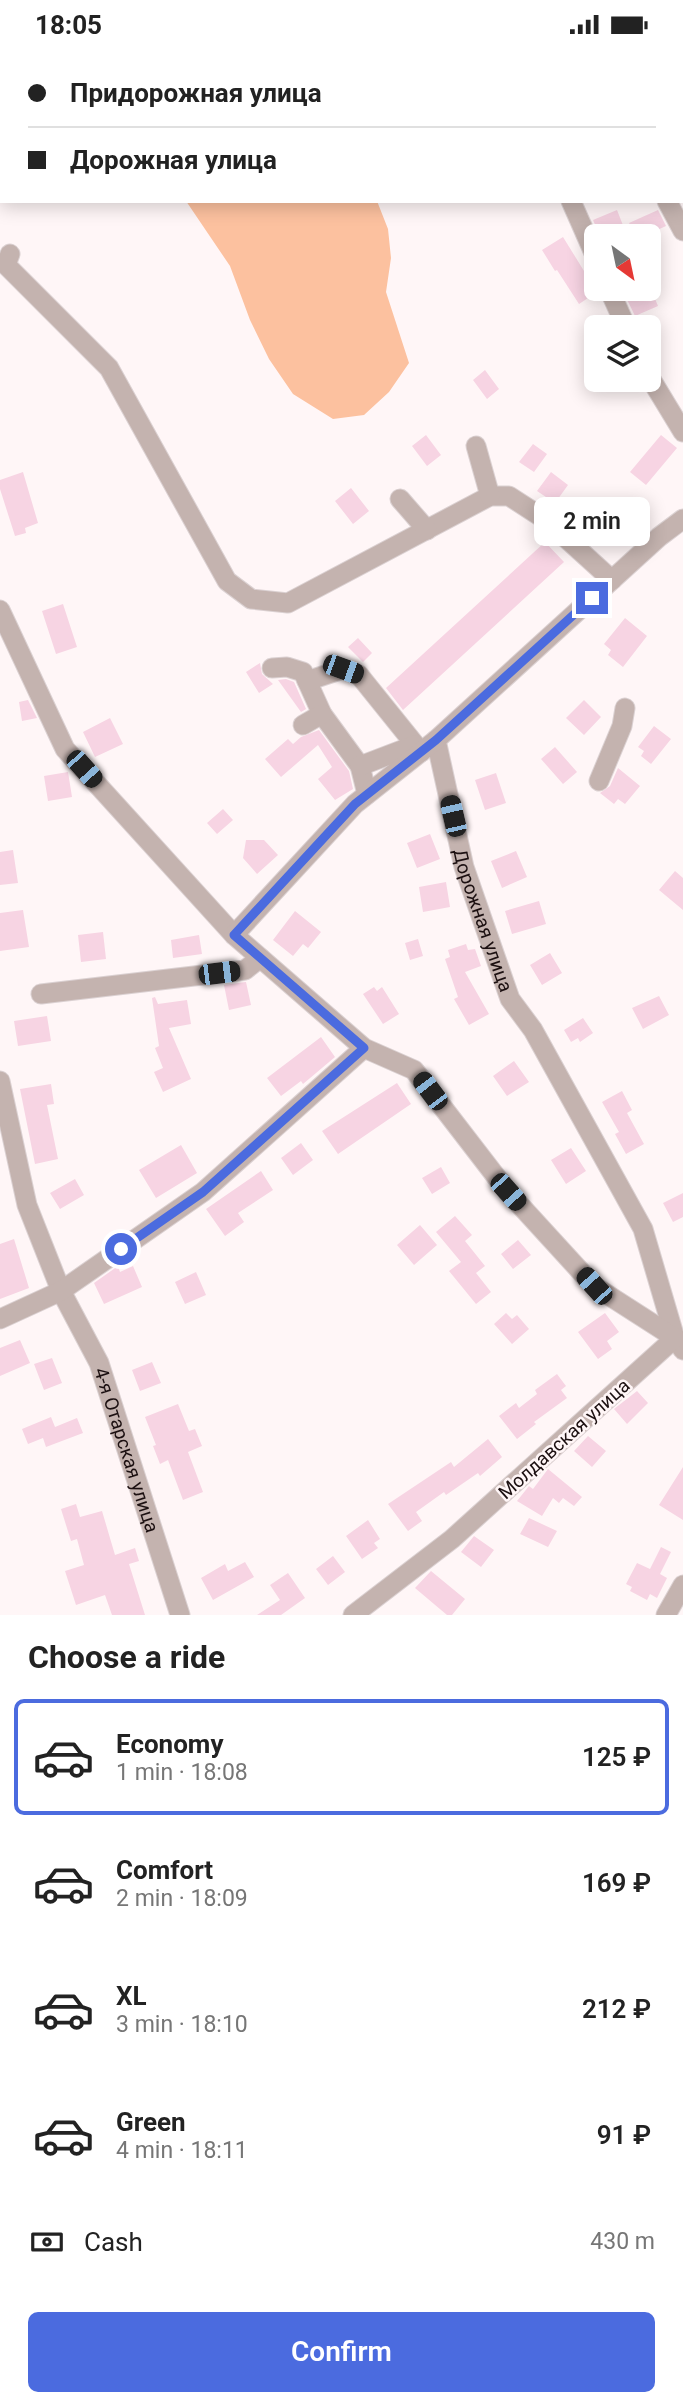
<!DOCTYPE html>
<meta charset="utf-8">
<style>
body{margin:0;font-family:Roboto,sans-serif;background:#f6f6f6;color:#222;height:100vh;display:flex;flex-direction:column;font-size:26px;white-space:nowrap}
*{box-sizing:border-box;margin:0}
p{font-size:23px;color:#767676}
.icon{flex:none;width:38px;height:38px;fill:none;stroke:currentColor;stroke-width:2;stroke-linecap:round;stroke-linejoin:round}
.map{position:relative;height:1566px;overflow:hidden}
.side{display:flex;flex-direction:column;background:#fff;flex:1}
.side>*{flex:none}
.banner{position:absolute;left:0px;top:0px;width:684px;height:154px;box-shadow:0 4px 18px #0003;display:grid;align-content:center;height:154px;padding:0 28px;background:#fff}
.needle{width:46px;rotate:147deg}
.controls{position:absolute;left:584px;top:175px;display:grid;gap:14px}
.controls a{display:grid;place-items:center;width:77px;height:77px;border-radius:10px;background:#fff;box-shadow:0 4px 18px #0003;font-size:35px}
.end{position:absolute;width:32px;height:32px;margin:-16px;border:9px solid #4b6bdf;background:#fff;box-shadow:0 0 0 4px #fff}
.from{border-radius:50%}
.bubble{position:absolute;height:49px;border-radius:10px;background:#fff;box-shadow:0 4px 18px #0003;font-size:23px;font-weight:600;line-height:49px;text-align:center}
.car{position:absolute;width:21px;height:42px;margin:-21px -10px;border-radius:9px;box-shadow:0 0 5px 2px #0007;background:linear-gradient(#222 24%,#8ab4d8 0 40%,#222 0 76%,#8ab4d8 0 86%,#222 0)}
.banner b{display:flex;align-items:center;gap:24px;height:66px;font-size:26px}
.banner b+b{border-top:2px solid #e0e0e0}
.banner i{width:18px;height:18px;background:#222}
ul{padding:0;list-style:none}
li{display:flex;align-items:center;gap:21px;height:116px;margin:0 14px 10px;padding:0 14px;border:4px solid transparent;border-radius:10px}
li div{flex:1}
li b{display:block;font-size:26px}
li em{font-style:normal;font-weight:600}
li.on{border-color:#4b6bdf}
li>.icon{width:63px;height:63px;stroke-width:1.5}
h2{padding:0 28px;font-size:32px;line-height:84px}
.pay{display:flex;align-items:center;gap:18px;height:77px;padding:0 28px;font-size:26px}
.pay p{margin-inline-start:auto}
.button{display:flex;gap:14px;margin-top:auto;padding:14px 28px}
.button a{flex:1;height:80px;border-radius:10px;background:#4b6bdf;color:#fff;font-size:28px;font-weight:600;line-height:80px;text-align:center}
.status{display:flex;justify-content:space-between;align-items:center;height:49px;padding:0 35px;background:#fff;direction:ltr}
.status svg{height:19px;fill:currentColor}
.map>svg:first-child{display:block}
</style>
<div class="status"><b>18:05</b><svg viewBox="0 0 49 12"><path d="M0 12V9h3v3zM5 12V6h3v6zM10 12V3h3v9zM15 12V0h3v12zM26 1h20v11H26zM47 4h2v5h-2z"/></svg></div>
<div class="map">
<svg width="683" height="1566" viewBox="0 0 683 1566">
<rect width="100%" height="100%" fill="#fff6f7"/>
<path fill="#fcc19f" d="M186,152H377L388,180L391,209L386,243L409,314L389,343L364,366L333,370L293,345L269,310L250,271L230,217Z"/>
<path fill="#f7d4e3" d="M617,161L626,184L618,187H600L593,171Z
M658,161L666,177L644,187H636L629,174Z
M563,188L597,243L579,255L557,221L555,222L542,201Z
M622,240H651L658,257L635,267Z
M485,321L499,340L487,350L473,331Z
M426,386L441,406L427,417L412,397Z
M661,386L677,399L646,436L630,423Z
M533,395L547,405L534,423L519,413Z
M23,423L38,474L25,479L26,484L15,487L0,440V431Z
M551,423L568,436L555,454L537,442Z
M351,439L369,462L353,475L335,452Z
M604,458L621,472L610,485L594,471Z
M545,493L564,513L403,661L386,639Z
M63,555L77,598L56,605L42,562Z
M625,569L647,587L623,618L608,606L611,601L604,595Z
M358,589L372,604L363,613L348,598Z
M260,614L262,625L273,635L259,644L246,623Z
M286,630L294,633L306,660L301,663L278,631Z
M28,651L37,669L22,672L19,653Z
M584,651L601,668L584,686L566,669Z
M110,669L123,695L95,708L83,683Z
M654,677L671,690L651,715L641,707L644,702L638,698Z
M319,681L349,722L353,740L335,751L318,730L332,718L318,696L281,728L265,710L288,690L293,695L301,688Z
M555,698L577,723L563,735L541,710Z
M618,719L640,737L625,755L618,750L614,755L600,744L610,737Z
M68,723L72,748L48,752L44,727Z
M496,724L506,754L485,761L475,731Z
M223,760L233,771L217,785L207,774Z
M430,785L440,810L417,819L407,794Z
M246,791H264L278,806L257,825L243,809Z
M13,801L18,834L0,836V803Z
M516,802L527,828L502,839L491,812Z
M675,822L683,829V861L659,841Z
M446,833L450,858L423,863L419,838Z
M539,852L546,875L512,885L505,862Z
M23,861L29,898L0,902V864Z
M295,862L321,883L308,899L303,895L293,907L273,891Z
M103,883L106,910L81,913L78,886Z
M199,886L202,905L173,909L171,891Z
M418,890L423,907L410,911L405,894Z
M466,895L468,901L475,900L481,917L465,923L489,965L469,976L454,950L458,948L445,910L450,908L448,901Z
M550,904L562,924L542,936L530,916Z
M246,933L251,956L229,961L224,936Z
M374,938L377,942L382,938L399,965L383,975L363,945Z
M659,947L669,966L643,980L632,959Z
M155,948L158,955L187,951L191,975L169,979L191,1030L163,1043L154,1023L163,1019L155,999L159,997L152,949Z
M47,967L51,992L18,997L14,972Z
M583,969L593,984L580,993L578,989L571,993L564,981Z
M321,988L335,1008L303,1035L301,1032L281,1047L267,1029Z
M514,1012L529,1033L507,1047L493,1027Z
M397,1034L411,1055L338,1105L322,1082Z
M51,1035L54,1055L47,1056L58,1110L35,1115L20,1040Z
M622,1042L632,1061L627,1064L644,1095L626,1105L615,1085L619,1083L602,1053Z
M301,1094L313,1111L293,1126L281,1109Z
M181,1096L197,1124L156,1149L139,1121Z
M571,1099L586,1122L566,1135L551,1111Z
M441,1118L450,1134L432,1145L422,1129Z
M261,1122L273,1141L238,1164L244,1173L225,1187L206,1160Z
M75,1130L84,1146L60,1160L50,1144Z
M683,1144V1168L673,1173L663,1154Z
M455,1167L472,1186L465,1192L485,1217L476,1224L491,1243L476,1255L449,1222L461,1213L436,1183Z
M420,1176L437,1196L414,1216L397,1196Z
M14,1190L29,1239L0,1250V1195Z
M518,1191L531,1206L513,1220L501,1205Z
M118,1217L120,1223L133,1217L142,1238L104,1255L94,1234Z
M196,1223L206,1246L185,1255L175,1233Z
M506,1264L512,1270L517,1266L529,1280L512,1295L494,1275Z
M605,1264L619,1283L607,1292L612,1300L598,1310L578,1283Z
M20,1291L30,1314L0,1327V1299Z
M52,1309L62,1334L44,1341L34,1315Z
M152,1313L161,1334L140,1342L132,1321Z
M557,1325L566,1337L561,1341L567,1349L534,1373L536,1375L517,1390L499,1367L516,1354L519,1359L537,1345L535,1341Z
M637,1342L648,1354L627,1375L614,1360Z
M178,1355L189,1382L195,1380L202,1397L188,1403L203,1443L183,1451L168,1411L160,1415L153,1397L156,1396L145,1368Z
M51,1368L55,1378L77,1369L83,1384L46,1398L43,1389L28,1395L22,1380Z
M588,1387L606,1402L592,1418L574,1402Z
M488,1390L502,1408L480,1427L478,1424L446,1446L444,1443L416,1463L422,1472L408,1482L388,1455L451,1413L454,1418Z
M683,1418V1471L659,1456Z
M548,1420L582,1448L574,1457L563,1449L559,1454L553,1449L542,1467L517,1452L529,1437L533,1440Z
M76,1455L80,1468L102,1462L115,1506L135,1499L139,1512L129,1515L145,1566H112L105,1546L76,1556L65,1522L84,1516L77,1490L71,1492L61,1460Z
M529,1469L557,1482L548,1498L520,1485Z
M368,1471L380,1490L374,1494L378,1499L362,1510L346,1487Z
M474,1487L494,1501L481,1518L461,1503Z
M661,1498L671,1503L660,1525L667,1529L657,1549L650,1545L647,1551L630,1542L632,1538L626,1535L637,1514L650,1520Z
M333,1507L345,1523L328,1536L316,1520Z
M245,1513L254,1528L213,1551L201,1529L225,1515L228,1522Z
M431,1522L465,1550L452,1566H447L415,1539Z
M288,1524L305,1549L281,1566H257L280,1551L270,1536Z"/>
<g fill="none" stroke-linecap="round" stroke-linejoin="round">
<defs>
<g id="minor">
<path d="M491,0L492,2"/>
<path d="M585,0L586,2"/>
<path d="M571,152L597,211"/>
<path d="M667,152L683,182"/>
<path d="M10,205L6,216L109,319L227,532L251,550L288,554L490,447H509L546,471L612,531"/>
<path d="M609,240L626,278"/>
<path d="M649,327L683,383"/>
<path d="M476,397L490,447"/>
<path d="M400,450L427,481"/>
<path id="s1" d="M683,470L659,488L436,691L464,818L510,950L533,981L643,1180L675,1289L683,1301"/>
<path d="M0,561L65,700L234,886L364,999L414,1021L508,1143L594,1237L675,1289L452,1490L353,1566"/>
<path d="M272,619L287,618L303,623L322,665L360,717L367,745"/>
<path d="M307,632L343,620L359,626L421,703"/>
<path d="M303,676L322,665"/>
<path d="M360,717L415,696"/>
<path d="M599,732L622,677L625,659"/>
<path d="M234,886L355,755L436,691"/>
<path d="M41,945L245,921L260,909"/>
<path id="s2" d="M0,1032L27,1156L61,1242L99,1314L180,1566"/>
<path d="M0,1270L61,1242L203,1143L364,999"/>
<path d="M666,1566L683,1536"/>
</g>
</defs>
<use href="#minor" stroke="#dbd1d2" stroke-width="21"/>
<use href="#minor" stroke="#c4b3af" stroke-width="19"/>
</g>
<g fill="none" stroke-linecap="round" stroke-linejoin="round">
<path stroke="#4b6bdf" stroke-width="9" d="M121,1200L203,1143L364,999L234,886L355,755L436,691L592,549"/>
</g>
<g text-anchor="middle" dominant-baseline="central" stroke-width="5" stroke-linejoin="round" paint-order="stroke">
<g font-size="19" fill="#1c1011" stroke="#fff6f7">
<text stroke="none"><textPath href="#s1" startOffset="518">Дорожная улица</textPath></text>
<text transform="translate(564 1390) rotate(-42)">Молдавская улица</text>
<text stroke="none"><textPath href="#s2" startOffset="392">4-я Отарская улица</textPath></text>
</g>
</g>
</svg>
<div class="controls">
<a><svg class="needle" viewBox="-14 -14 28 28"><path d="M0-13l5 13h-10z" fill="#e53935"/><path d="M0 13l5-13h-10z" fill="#767676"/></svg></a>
<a><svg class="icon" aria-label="layers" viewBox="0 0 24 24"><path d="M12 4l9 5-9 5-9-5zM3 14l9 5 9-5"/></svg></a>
</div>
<i class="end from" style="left:121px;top:1200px"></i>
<i class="end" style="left:592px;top:549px"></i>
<div class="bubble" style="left:534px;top:448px;width:116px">2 min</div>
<i class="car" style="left:343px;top:620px;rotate:110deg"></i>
<i class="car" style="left:84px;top:720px;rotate:138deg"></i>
<i class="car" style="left:453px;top:767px;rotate:347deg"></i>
<i class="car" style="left:219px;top:924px;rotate:83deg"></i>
<i class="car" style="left:430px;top:1042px;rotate:323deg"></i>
<i class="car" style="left:508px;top:1143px;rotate:138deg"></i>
<i class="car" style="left:594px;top:1237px;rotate:318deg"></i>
<div class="banner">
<b><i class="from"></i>Придорожная улица</b>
<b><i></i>Дорожная улица</b>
</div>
</div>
<section class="side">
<h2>Choose a ride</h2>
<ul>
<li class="on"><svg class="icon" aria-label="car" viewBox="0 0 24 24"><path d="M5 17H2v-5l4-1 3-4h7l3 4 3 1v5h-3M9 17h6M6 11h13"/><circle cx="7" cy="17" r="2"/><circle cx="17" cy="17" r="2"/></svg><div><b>Economy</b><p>1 min · 18:08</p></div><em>125 ₽</em></li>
<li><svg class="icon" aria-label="car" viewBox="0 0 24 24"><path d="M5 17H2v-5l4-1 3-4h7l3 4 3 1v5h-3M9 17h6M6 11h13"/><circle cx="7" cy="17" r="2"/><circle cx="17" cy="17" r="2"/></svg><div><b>Comfort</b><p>2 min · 18:09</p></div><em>169 ₽</em></li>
<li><svg class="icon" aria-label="car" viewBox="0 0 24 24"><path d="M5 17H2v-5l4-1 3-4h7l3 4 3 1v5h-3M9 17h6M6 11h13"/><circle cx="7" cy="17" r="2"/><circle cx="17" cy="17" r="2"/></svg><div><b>XL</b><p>3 min · 18:10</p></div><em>212 ₽</em></li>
<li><svg class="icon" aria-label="car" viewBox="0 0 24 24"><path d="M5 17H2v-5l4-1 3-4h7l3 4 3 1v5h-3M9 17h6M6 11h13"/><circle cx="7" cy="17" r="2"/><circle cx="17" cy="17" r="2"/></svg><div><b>Green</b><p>4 min · 18:11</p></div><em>91 ₽</em></li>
</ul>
<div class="pay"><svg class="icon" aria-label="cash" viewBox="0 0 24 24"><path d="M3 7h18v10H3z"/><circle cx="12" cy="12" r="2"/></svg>Cash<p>430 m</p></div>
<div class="button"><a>Confirm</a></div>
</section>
